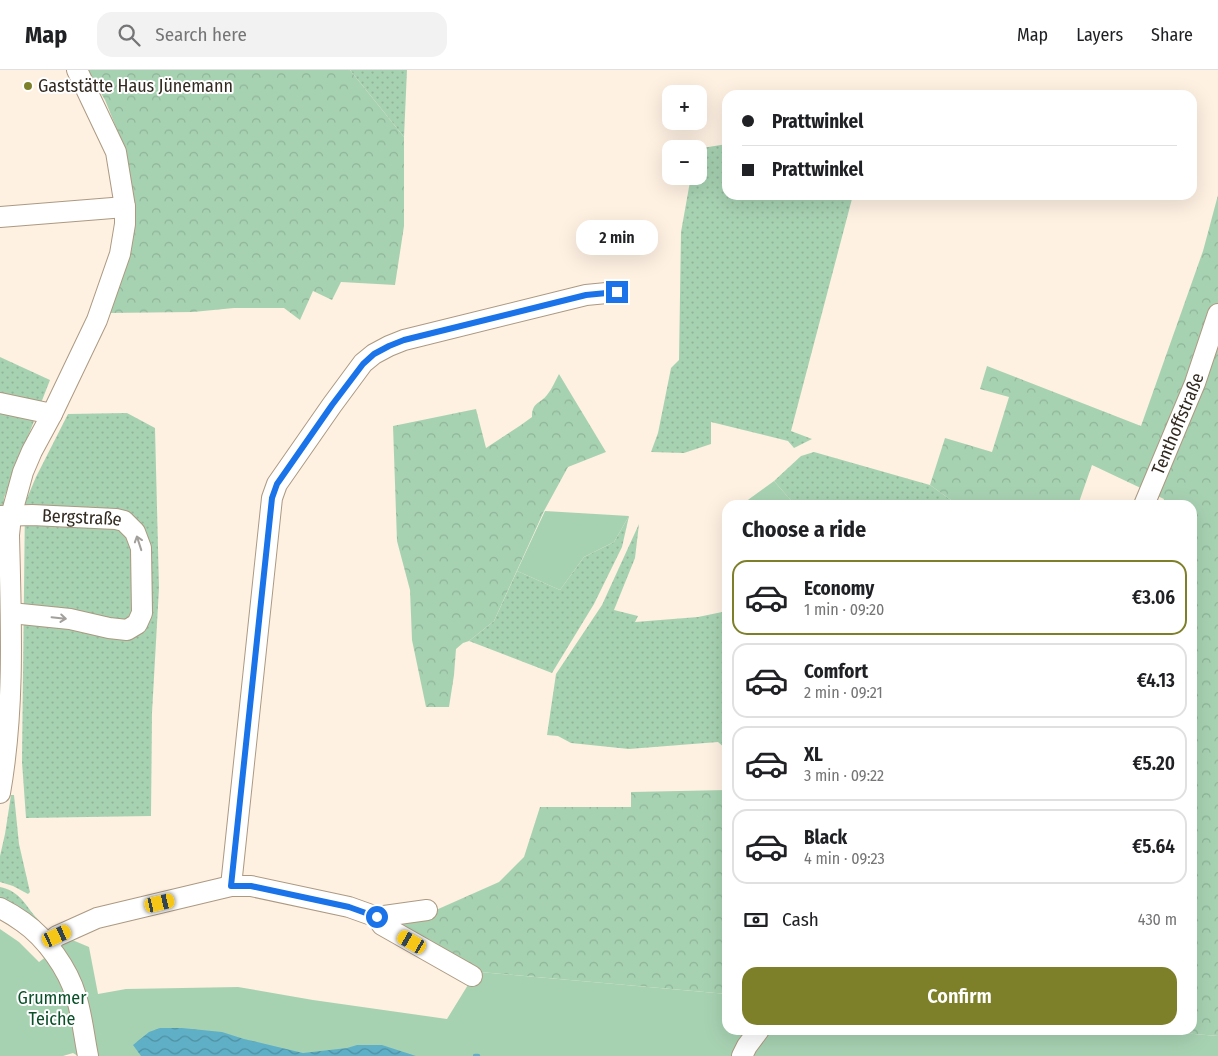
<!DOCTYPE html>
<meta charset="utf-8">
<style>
body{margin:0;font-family:"Fira Sans Condensed",sans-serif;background:#f2f2f2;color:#202124;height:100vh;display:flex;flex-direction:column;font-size:19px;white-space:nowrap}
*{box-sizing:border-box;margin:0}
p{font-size:16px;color:#757577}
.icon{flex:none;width:28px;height:28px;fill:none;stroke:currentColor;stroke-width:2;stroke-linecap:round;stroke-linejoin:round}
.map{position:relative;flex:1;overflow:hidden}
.details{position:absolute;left:722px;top:430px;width:475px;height:535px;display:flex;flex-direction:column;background:#fff;border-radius:15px;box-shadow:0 5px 20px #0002}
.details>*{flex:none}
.hud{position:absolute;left:722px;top:20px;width:475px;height:110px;border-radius:15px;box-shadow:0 5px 20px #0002;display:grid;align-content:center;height:110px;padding:0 20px;background:#fff}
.buttons{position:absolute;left:662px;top:15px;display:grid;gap:10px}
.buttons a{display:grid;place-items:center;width:45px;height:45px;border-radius:10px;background:#fff;box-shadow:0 5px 20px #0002;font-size:25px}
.end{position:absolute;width:22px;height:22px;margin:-11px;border:6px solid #1a73e8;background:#fff;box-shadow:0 0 0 2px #fff}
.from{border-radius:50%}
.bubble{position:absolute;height:35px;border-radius:15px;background:#fff;box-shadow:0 5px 20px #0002;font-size:16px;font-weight:600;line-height:35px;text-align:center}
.car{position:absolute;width:15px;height:30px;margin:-15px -8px;border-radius:6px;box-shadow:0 0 4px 1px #0007;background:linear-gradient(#f5c518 24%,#345 0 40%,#f5c518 0 76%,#345 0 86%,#f5c518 0)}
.hud b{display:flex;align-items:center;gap:18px;height:48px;font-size:19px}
.hud b+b{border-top:1px solid #e0e0e0}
.hud i{width:12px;height:12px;background:#202124}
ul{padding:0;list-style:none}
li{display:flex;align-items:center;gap:15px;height:75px;margin:0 10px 8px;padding:0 10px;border:2px solid #e0e0e0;border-radius:15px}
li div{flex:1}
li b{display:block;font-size:19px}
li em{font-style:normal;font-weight:600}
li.current{border-color:#7e8029}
li>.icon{width:45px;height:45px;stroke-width:1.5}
h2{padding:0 20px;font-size:22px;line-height:60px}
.pay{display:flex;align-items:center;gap:12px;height:55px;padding:0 20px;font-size:19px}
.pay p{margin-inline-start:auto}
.cta{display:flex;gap:10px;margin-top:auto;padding:10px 20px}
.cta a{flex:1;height:58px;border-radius:15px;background:#7e8029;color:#fff;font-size:20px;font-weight:600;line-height:58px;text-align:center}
header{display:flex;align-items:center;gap:30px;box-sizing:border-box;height:70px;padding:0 25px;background:#fff;border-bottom:1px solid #e0e0e0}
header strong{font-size:24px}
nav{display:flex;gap:28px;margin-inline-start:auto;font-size:18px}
.search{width:350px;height:45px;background:#f2f2f2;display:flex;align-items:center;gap:12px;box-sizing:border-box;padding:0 18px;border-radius:15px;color:#757577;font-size:19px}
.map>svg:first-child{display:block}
</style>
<header>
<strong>Map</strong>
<div class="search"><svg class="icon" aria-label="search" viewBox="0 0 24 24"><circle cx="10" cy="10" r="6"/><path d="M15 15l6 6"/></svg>Search here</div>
<nav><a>Map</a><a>Layers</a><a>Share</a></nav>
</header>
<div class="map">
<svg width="1218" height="986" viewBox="0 0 1218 986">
<defs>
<pattern id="grass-dots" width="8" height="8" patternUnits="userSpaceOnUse" patternTransform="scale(1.25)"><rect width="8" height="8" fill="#a7d2b2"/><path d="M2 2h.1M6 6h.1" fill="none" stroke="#90b499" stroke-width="1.8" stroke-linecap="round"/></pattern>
<pattern id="forest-crowns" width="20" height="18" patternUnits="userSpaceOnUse" patternTransform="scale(1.25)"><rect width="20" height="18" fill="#a7d2b2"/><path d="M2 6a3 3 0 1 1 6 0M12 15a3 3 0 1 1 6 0" fill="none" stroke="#90b499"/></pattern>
<pattern id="water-waves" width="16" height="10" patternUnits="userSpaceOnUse" patternTransform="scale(1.25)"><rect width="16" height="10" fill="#5fb0c7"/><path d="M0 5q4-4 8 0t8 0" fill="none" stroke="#4f8fa1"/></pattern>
</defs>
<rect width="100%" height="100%" fill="#fef1e2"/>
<path fill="url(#grass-dots)" d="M350,0H407L404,67Z
M727,74L728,125H853L791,361L812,369L794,378L788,371L711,352V374L684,383L651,382L658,363L671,298L679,290L681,162L691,106H699V79H696Z
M0,287L50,310L4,428L2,581L0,582Z
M127,343L155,358L159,518L152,643L151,746L26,748L22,692L25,433L36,407L68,344Z
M814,382L930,415L958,435H795L774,411L801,386Z
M629,446L622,477L594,534L552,603L469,571L494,551L517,501L560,520L584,487L614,472Z
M639,454L635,488L614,540L638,546L635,552L698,547L727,541V680L718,672L629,679L571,673L558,666L547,665L556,604L602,535Z
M11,725H14L19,774L30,822L28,824L13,816L0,812V786L5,764Z
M0,817C18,821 23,831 34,845C37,849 42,852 43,857L0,829Z"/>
<path fill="url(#forest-crowns)" d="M87,0H350L404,67V156L395,215L341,212L332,230L313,221L300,250L284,238H234L193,242L109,243L126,82L105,30Z
M1218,125V966L1146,960H1192V435H1162L1164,429L1092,395L1078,435H958L930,415L945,368L992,382L1009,327L980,319L987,296L1141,356L1203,181Z
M559,304L606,382L568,397L544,441L494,551L469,571L463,573L456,579L454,605L449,637H426L412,570L410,520L397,471L393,356L476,339L486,378L521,355L532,347C532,332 540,334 547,325C552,319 555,311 559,304Z
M727,720V924L480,902L389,853L418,848L499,812L524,787L540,737H631V722Z"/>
<path fill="#a7d2b2" d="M774,411L795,435H741Z
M545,441L629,446L614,472L584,487L560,520L517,501Z
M0,859L19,872L39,892L70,869L89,877L98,924L126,919L238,917L313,930L447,949L471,910L480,902L727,924L728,960H1146L1218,966V986H78L73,983L63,986H0Z"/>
<path fill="url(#water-waves)" d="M160,958H182L222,962L244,969L303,983L347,978L357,975H382L416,986H141L133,975L149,962Z"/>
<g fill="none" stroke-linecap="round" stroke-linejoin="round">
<path stroke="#5fb0c7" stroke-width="4.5" d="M475,986H478"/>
<defs>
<g id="minor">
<path d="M0,147L125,137"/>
<path d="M0,333L52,344"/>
<path id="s1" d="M1144,435L1195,313L1218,244"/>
<path id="s2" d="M0,446L32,445L116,449L124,451L135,462L141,478L142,543L137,554L127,560L109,558L70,549L11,543"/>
<path d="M0,723C15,638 11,551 9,465L11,446L23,402L32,381L52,344L97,250L120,184L125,154V137L116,82L77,0"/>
<path d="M231,816L272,428L277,414L332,335L363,293L374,284L389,276L404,270L586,225L617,222"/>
<path d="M0,838C8,842 16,847 23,852C46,868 68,899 76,926C82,945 84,966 88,986"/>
<path d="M377,847L382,855L472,906"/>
<path d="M47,874L57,866L97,848L231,816H251L349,837L377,847L427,840"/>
<path d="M742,986L747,976L759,960"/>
</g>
</defs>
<use href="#minor" stroke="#ac9980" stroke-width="22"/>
<use href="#minor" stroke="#fff" stroke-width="20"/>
</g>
<defs><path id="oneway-shaft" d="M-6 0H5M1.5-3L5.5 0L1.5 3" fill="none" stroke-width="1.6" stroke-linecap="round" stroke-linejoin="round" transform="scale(1.25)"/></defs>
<g stroke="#a39f9b">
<use href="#oneway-shaft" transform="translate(139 473) rotate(-108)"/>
<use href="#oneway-shaft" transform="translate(59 548) rotate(6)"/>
</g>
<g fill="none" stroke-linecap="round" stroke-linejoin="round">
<path stroke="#1a73e8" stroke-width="6" d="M377,847L349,837L251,816H231L272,428L277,414L332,335L363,294L374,284L389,276L404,270L586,225L617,222"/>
</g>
<circle fill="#7e8029" stroke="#fff" stroke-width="2" cx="28" cy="16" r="5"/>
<g text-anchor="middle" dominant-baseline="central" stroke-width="4" stroke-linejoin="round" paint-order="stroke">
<g font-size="18" fill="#322a20" stroke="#fff" text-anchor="start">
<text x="38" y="16">Gaststätte Haus Jünemann</text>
</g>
<g font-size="18" fill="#322a20" stroke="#fff">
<text stroke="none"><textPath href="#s1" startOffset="88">Tenthoffstraße</textPath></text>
<text stroke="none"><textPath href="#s2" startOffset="82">Bergstraße</textPath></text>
</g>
<g font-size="18" fill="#094f28" stroke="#fff">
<text x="52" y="928">Grummer<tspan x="52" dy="21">Teiche</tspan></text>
</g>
</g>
</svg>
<div class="buttons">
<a>+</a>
<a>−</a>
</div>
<i class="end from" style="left:377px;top:847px"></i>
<i class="end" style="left:617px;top:222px"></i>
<div class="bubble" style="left:576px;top:150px;width:82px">2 min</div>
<i class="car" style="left:160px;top:833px;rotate:77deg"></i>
<i class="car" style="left:57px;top:866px;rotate:65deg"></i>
<i class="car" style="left:412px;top:872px;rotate:300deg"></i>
<div class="hud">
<b><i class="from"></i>Prattwinkel</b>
<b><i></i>Prattwinkel</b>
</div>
<section class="details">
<h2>Choose a ride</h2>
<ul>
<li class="current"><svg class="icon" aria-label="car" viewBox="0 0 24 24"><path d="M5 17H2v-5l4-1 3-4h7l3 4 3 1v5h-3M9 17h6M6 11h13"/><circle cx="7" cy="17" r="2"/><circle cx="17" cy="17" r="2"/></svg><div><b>Economy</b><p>1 min · 09:20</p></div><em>€3.06</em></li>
<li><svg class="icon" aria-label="car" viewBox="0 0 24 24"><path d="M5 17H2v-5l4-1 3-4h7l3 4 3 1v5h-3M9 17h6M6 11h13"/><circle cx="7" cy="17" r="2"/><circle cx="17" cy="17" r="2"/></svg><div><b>Comfort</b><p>2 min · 09:21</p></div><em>€4.13</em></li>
<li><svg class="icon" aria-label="car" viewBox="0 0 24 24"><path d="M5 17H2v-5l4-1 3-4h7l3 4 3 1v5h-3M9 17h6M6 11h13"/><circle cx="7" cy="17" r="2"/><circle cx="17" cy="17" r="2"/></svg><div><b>XL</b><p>3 min · 09:22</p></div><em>€5.20</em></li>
<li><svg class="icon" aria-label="car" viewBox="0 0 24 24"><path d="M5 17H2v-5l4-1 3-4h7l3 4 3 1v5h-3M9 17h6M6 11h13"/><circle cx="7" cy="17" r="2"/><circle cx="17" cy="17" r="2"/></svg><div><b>Black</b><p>4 min · 09:23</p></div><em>€5.64</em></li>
</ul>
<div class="pay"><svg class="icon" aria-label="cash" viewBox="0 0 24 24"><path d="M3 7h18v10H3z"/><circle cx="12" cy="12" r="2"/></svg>Cash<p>430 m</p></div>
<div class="cta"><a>Confirm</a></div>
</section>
</div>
